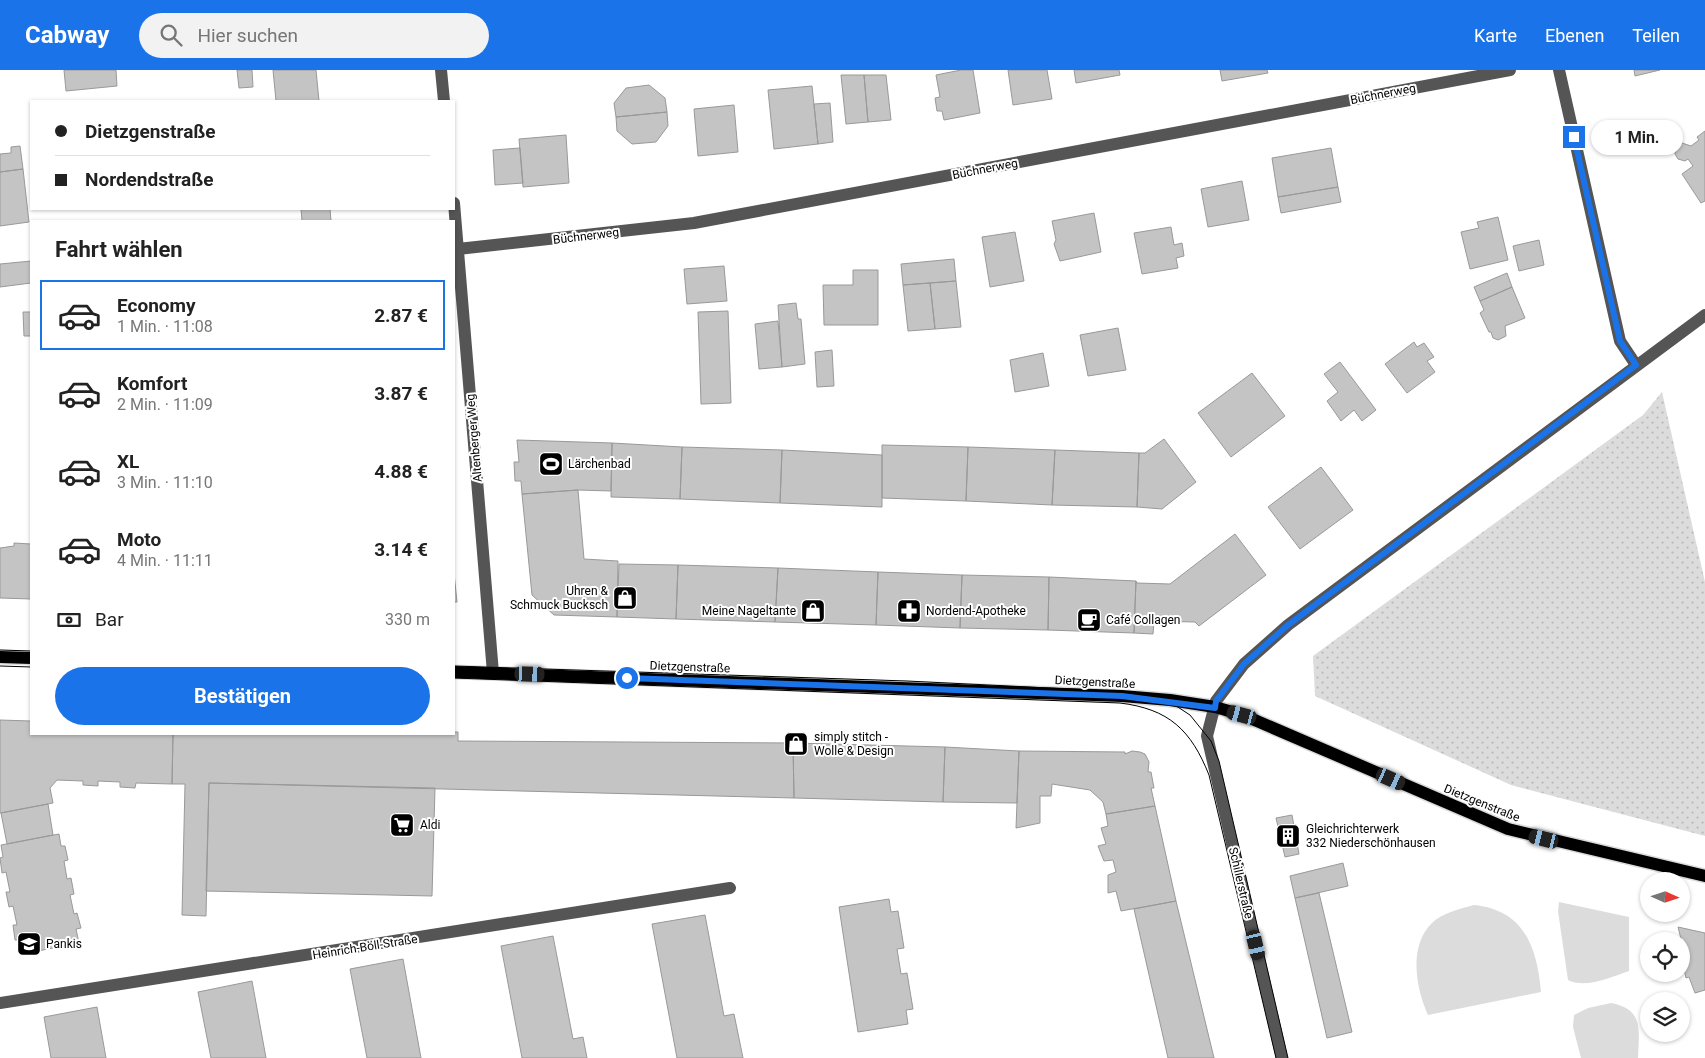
<!DOCTYPE html>
<html lang="de">
<meta charset="utf-8">
<style>
body{margin:0;font-family:Roboto,sans-serif;background:#f2f2f2;color:#222;height:100vh;display:flex;flex-direction:column;font-size:19px;white-space:nowrap}
*{box-sizing:border-box;margin:0}
p{font-size:16px;color:#767676}
.icon{flex:none;width:28px;height:28px;fill:none;stroke:currentColor;stroke-width:2;stroke-linecap:round;stroke-linejoin:round}
.map{position:relative;flex:1;overflow:hidden}
.details{position:absolute;left:30px;top:150px;width:425px;height:515px;display:flex;flex-direction:column;background:#fff;border-radius:0px;box-shadow:0 1px 4px #0004}
.details>*{flex:none}
.hud{position:absolute;left:30px;top:30px;width:425px;height:110px;border-radius:0px;box-shadow:0 1px 4px #0004;display:grid;align-content:center;height:110px;padding:0 25px;background:#fff}
.needle{width:32px;rotate:93deg}
.fabs{position:absolute;left:1640px;top:802px;display:grid;gap:10px}
.fabs a{display:grid;place-items:center;width:50px;height:50px;border-radius:50%;background:#fff;box-shadow:0 1px 4px #0004;font-size:25px}
.end{position:absolute;width:22px;height:22px;margin:-11px;border:6px solid #1a73e8;background:#fff;box-shadow:0 0 0 2px #fff}
.from{border-radius:50%}
.bubble{position:absolute;height:35px;border-radius:18px;background:#fff;box-shadow:0 1px 4px #0004;font-size:16px;font-weight:700;line-height:35px;text-align:center}
.car{position:absolute;width:15px;height:30px;margin:-15px -8px;border-radius:6px;box-shadow:0 0 4px 1px #0007;background:linear-gradient(#222 24%,#8ab4d8 0 40%,#222 0 76%,#8ab4d8 0 86%,#222 0)}
.hud b{display:flex;align-items:center;gap:18px;height:48px;font-size:19px}
.hud b+b{border-top:1px solid #e0e0e0}
.hud i{width:12px;height:12px;background:#222}
ul{padding:0;list-style:none}
li{display:flex;align-items:center;gap:15px;height:70px;margin:0 10px 8px;padding:0 15px;border:2px solid transparent;border-radius:0px}
li div{flex:1}
li b{display:block;font-size:19px}
li em{font-style:normal;font-weight:700}
li.selected{border-color:#1a73e8}
li>.icon{width:45px;height:45px;stroke-width:1.5}
h2{padding:0 25px;font-size:22px;line-height:60px}
.pay{display:flex;align-items:center;gap:12px;height:55px;padding:0 25px;font-size:19px}
.pay p{margin-inline-start:auto}
.cta{display:flex;gap:10px;margin-top:auto;padding:10px 25px}
.cta a{flex:1;height:58px;border-radius:30px;background:#1a73e8;color:#fff;font-size:20px;font-weight:700;line-height:58px;text-align:center}
header{display:flex;align-items:center;gap:30px;box-sizing:border-box;height:70px;padding:0 25px;background:#1a73e8;color:#fff}
header strong{font-size:24px}
nav{display:flex;gap:28px;margin-inline-start:auto;font-size:18px}
.search{width:350px;height:45px;background:#f2f2f2;display:flex;align-items:center;gap:12px;box-sizing:border-box;padding:0 18px;border-radius:28px;color:#767676;font-size:19px}
.map>svg:first-child{display:block}
</style>
<header>
<strong>Cabway</strong>
<div class="search"><svg class="icon" aria-label="search" viewBox="0 0 24 24"><circle cx="10" cy="10" r="6"/><path d="M15 15l6 6"/></svg>Hier suchen</div>
<nav><a>Karte</a><a>Ebenen</a><a>Teilen</a></nav>
</header>
<div class="map">
<svg width="1705" height="988" viewBox="0 0 1705 988">
<defs>
<pattern id="park-dots" width="8" height="8" patternUnits="userSpaceOnUse" patternTransform="scale(1.25)"><rect width="8" height="8" fill="#dcdcdc"/><path d="M2 2h.1M6 6h.1" fill="none" stroke="#bbb" stroke-width="1.8" stroke-linecap="round"/></pattern>
</defs>
<rect width="100%" height="100%" fill="#fff"/>
<path fill="#dcdcdc" d="M1559,832L1629,847V901C1612,907 1585,919 1568,910L1558,841Z
M1474,835C1524,840 1537,877 1541,922L1428,945C1416,919 1408,876 1432,853C1442,843 1460,839 1474,835Z
M1611,933C1644,939 1639,960 1638,988H1581L1573,957L1574,945L1588,938Z"/>
<path fill="url(#park-dots)" d="M1662,322L1705,512V766L1511,715L1315,626L1313,586L1643,345Z"/>
<path fill="#c4c4c4" stroke="#999" d="M64,0H116L117,16L66,21Z
M237,0H252L253,17L239,18Z
M273,0H316L319,31H276Z
M961,0H973L980,43L944,50L942,41H937L935,28L940,27L936,5Z
M1008,0H1047L1052,29L1013,35Z
M1074,0H1119L1120,5L1076,13Z
M1220,0H1267L1268,3L1222,11Z
M1634,0H1660L1635,6Z
M841,5H864L868,52L846,54Z
M864,5H886L891,50L868,52Z
M649,15L665,28L667,42L616,47L614,33L626,18Z
M812,16L818,74L774,79L768,20Z
M830,33L833,72L818,74L814,34Z
M734,35L738,82L698,86L694,39Z
M667,42L668,56L656,72L632,74L617,61L616,47Z
M1705,61V131L1701,133L1682,104L1693,96L1688,89L1685,91L1678,89L1675,84L1676,77L1682,73L1691,76L1699,70L1697,67Z
M566,65L569,113L523,117L519,69Z
M20,76L23,99L0,102V84L11,83V77Z
M520,78L523,113L495,115L493,80Z
M1331,78L1338,117L1278,127L1272,88Z
M23,99L29,152L0,156V102Z
M1242,111L1249,150L1208,157L1201,119Z
M1338,117L1341,132L1281,143L1278,127Z
M301,139H330L331,151H302Z
M1094,143L1101,182L1060,191L1054,174L1056,170L1052,151Z
M1498,147L1508,190L1470,199L1461,162L1479,158L1477,152Z
M1171,157L1174,175L1182,173L1184,186L1176,188L1178,198L1142,204L1134,163Z
M1015,162L1024,211L990,217L982,167Z
M1539,170L1544,195L1519,201L1513,176Z
M954,189L956,211L903,215L901,194Z
M31,191V213L0,217V194Z
M724,196L727,231L687,234L684,199Z
M853,200H878V255H824L823,215H853Z
M1507,203L1512,217L1480,231L1474,217Z
M956,211L961,257L935,259L930,213Z
M930,213L935,259L908,261L903,215Z
M1512,217L1525,248L1505,256L1506,266L1498,270L1493,268L1491,262H1489L1480,243L1484,240L1480,231Z
M796,233L798,249H801L805,294L782,297L778,235Z
M728,241L731,333L701,334L698,242Z
M23,242H31V266H24Z
M778,251L782,297L759,299L755,254Z
M1118,258L1126,300L1088,306L1080,265Z
M1414,272L1417,277L1424,273L1434,287L1427,291L1435,302L1407,323L1385,294Z
M832,280L834,316L817,317L815,282Z
M1043,283L1049,316L1015,322L1010,290Z
M1340,292L1376,340L1362,351L1354,340L1341,351L1327,331L1338,322L1324,304Z
M1252,303L1285,346L1231,387L1198,343Z
M1164,369L1196,412L1162,439L1137,437L1139,383H1145Z
M517,370L612,373L611,421L578,420L522,424L521,411H515L514,392H519Z
M612,373L682,377L680,429L611,427Z
M882,375L968,377L966,431L882,428Z
M682,377L782,380L780,433L680,429Z
M968,377L1055,380L1052,435L966,431Z
M782,380L882,385V437L780,433Z
M1055,380L1139,383L1137,437L1052,435Z
M1321,397L1353,440L1300,479L1268,437Z
M578,420L584,489L618,491L617,547L554,545L532,525L522,424Z
M1235,464L1266,505L1199,556L1195,552L1154,551L1153,564L1134,563L1136,511L1137,513L1170,514Z
M14,473L31,474V529L0,528V478L14,476Z
M619,494L678,495L676,549L617,547Z
M678,495L778,498L775,552L676,549Z
M778,498L878,502L876,555L775,552Z
M878,502L962,505L960,558L876,555Z
M454,503L457,532H454Z
M962,505L1049,507L1048,560L960,558Z
M1049,507L1136,511L1134,563L1048,560Z
M0,650L31,651V664H173L172,714L136,713L135,718L120,717V712L98,711V716L83,715V711L57,710L50,718L53,733L0,743Z
M454,662H458V671L793,673L794,728L209,713L206,846L182,845L185,714H172L173,664Z
M793,673L945,677L943,732L794,728Z
M945,677L1019,681L1017,733L943,732Z
M1019,681L1125,682V684L1132,681L1140,682L1145,684L1149,692L1148,702H1151L1154,718H1151L1155,736L1106,744L1103,732L1090,720L1052,714L1051,726H1040V753L1016,758Z
M209,713L435,718L432,826L206,821Z
M48,734L53,765L7,774L1,743Z
M1155,736L1176,831L1121,841L1116,821L1108,823V805L1116,802L1113,790L1104,791L1098,776L1106,774L1101,758L1108,756L1106,744Z
M1292,745L1299,784L1285,787L1276,748Z
M59,764L61,776H65L68,790L64,791L67,809L71,808L74,824L70,825L74,844L77,843L81,858L76,859L79,873L22,884L19,870H15L13,855H17L13,836L9,837L6,822H10L6,802L2,803L0,788L3,787L1,775Z
M1343,793L1348,816L1295,828L1290,806Z
M1319,823L1352,962L1327,968L1295,828Z
M889,829L891,842L898,841L904,878L897,879L901,904L907,903L913,939L906,940L908,954L858,962L839,837Z
M1176,831L1214,988H1168L1134,839Z
M705,845L724,946L734,944L743,988H677L652,854Z
M1678,857L1705,863V920L1695,923L1689,907L1686,908L1683,894L1687,893Z
M553,866L573,969L583,967L587,988H522L501,876Z
M403,889L421,988H367L350,899Z
M252,911L266,988H211L198,922Z
M97,937L106,988H51L44,947Z"/>
<g fill="none" stroke-linecap="round" stroke-linejoin="round">
<defs>
<path id="major" d="M0,587L31,588
M454,602L1122,626L1170,630L1215,637L1243,645L1508,759L1705,806"/>
</defs>
<use href="#major" stroke="#dbdbdb" stroke-width="15"/>
<path stroke="#555" stroke-width="12" d="M441,0L444,31
M1559,0L1620,271L1636,295
M454,133L493,603
M458,179L694,153L1510,0
M0,933L730,818
M1282,988L1207,666L1216,631L1244,594L1288,555L1705,245"/>
<use href="#major" stroke="#000" stroke-width="12"/>
<path stroke="#000" stroke-width="1" d="M0,580L31,581
M0,596L31,597
M454,596L907,611L1131,622L1167,630L1190,645L1211,671L1219,691L1288,988
M454,608L1120,633C1169,639 1191,660 1209,705L1276,988"/>
</g>
<g fill="none" stroke-linecap="round" stroke-linejoin="round">
<path stroke="#1a73e8" stroke-width="6" d="M627,608L1122,626L1215,638L1216,631L1244,594L1288,555L1636,295L1620,271L1574,67"/>
</g>
<defs>
<symbol id="stadium-square" viewBox="-11 -11 22 22"><rect x="-9" y="-9" width="18" height="18" rx="4" fill="#000" stroke="#fff"/><path d="M0-5a6.5 5 0 1 0 0 10a6.5 5 0 1 0 0-10ZM-3.5-1.8h7v3.6h-7Z" fill="#fff"/></symbol>
<symbol id="shop-square" viewBox="-11 -11 22 22"><rect x="-9" y="-9" width="18" height="18" rx="4" fill="#000" stroke="#fff"/><path d="M-5-2.5h2.3a2.7 3.5 0 0 1 5.4 0H5L5.5 6h-11ZM-1.5-2.5h3a1.5 2.3 0 0 0-3 0Z" fill="#fff"/></symbol>
<symbol id="pharmacy-square" viewBox="-11 -11 22 22"><rect x="-9" y="-9" width="18" height="18" rx="4" fill="#000" stroke="#fff"/><path d="M-2-6h4v4h4v4h-4v4h-4v-4h-4v-4h4Z" fill="#fff"/></symbol>
<symbol id="cafe-square" viewBox="-11 -11 22 22"><rect x="-9" y="-9" width="18" height="18" rx="4" fill="#000" stroke="#fff"/><path d="M-5.5-4.5H6V0H3Q3 3.5 0 3.5H-2.5Q-5.5 3.5-5.5 0ZM3-3.2v2h1.7v-2ZM-6 4.5H4V6H-6Z" fill="#fff"/></symbol>
<symbol id="supermarket-square" viewBox="-11 -11 22 22"><rect x="-9" y="-9" width="18" height="18" rx="4" fill="#000" stroke="#fff"/><path d="M-6-5.5h2.5l.6 2H6L4.5 2H-2.5L-4.4-4H-6ZM-1.5 3.2a1.3 1.3 0 1 0 .1 0ZM3 3.2a1.3 1.3 0 1 0 .1 0Z" fill="#fff"/></symbol>
<symbol id="building-square" viewBox="-11 -11 22 22"><rect x="-9" y="-9" width="18" height="18" rx="4" fill="#000" stroke="#fff"/><path d="M-4-6H4V6H1V3H-1V6H-4ZM-2.5-4.3h1.7v1.8h-1.7ZM.8-4.3h1.7v1.8H.8ZM-2.5-1h1.7V.8h-1.7ZM.8-1h1.7V.8H.8Z" fill="#fff"/></symbol>
<symbol id="school-square" viewBox="-11 -11 22 22"><rect x="-9" y="-9" width="18" height="18" rx="4" fill="#000" stroke="#fff"/><path d="M0-5L7-2L0 1L-7-2ZM-4 1L0 2.5L4 1V4Q0 6-4 4Z" fill="#fff"/></symbol>
</defs>
<g fill-rule="evenodd">
<use href="#stadium-square" x="537" y="380" width="28" height="28"/>
<use href="#shop-square" x="611" y="514" width="28" height="28"/>
<use href="#shop-square" x="799" y="527" width="28" height="28"/>
<use href="#pharmacy-square" x="895" y="527" width="28" height="28"/>
<use href="#cafe-square" x="1075" y="536" width="28" height="28"/>
<use href="#shop-square" x="782" y="660" width="28" height="28"/>
<use href="#supermarket-square" x="388" y="741" width="28" height="28"/>
<use href="#building-square" x="1274" y="752" width="28" height="28"/>
<use href="#school-square" x="15" y="860" width="28" height="28"/>
</g>
<g text-anchor="middle" dominant-baseline="central" stroke-width="4" stroke-linejoin="round" paint-order="stroke">
<g font-size="12" fill="#000" stroke="#fff">
<text transform="translate(1383 24) rotate(-11)">Büchnerweg</text>
<text transform="translate(985 99) rotate(-11)">Büchnerweg</text>
<text transform="translate(586 166) rotate(-7)">Büchnerweg</text>
<text transform="translate(474 368) rotate(-95)">Altenberger Weg</text>
<text transform="translate(690 597) rotate(2)">Dietzgenstraße</text>
<text transform="translate(1095 612) rotate(3)">Dietzgenstraße</text>
<text transform="translate(1482 733) rotate(22)">Dietzgenstraße</text>
<text transform="translate(1241 813) rotate(77)">Schillerstraße</text>
<text transform="translate(365 877) rotate(-9)">Heinrich-Böll-Straße</text>
</g>
<g font-size="12" fill="#000" stroke="#fff" text-anchor="start">
<text x="568" y="394">Lärchenbad</text>
<text x="608" y="521" text-anchor="end">Uhren &amp;<tspan x="608" dy="14">Schmuck Bucksch</tspan></text>
<text x="796" y="541" text-anchor="end">Meine Nageltante</text>
<text x="926" y="541">Nordend-Apotheke</text>
<text x="1106" y="550">Café Collagen</text>
<text x="814" y="667">simply stitch -<tspan x="814" dy="14">Wolle &amp; Design</tspan></text>
<text x="420" y="755">Aldi</text>
<text x="1306" y="759">Gleichrichterwerk<tspan x="1306" dy="14">332 Niederschönhausen</tspan></text>
<text x="46" y="874">Pankis</text>
</g>
</g>
</svg>
<div class="fabs">
<a><svg class="needle" viewBox="-14 -14 28 28"><path d="M0-13l5 13h-10z" fill="#e53935"/><path d="M0 13l5-13h-10z" fill="#767676"/></svg></a>
<a><svg class="icon" aria-label="locate" viewBox="0 0 24 24"><circle cx="12" cy="12" r="6"/><path d="M12 2v4M12 18v4M2 12h4M18 12h4"/></svg></a>
<a><svg class="icon" aria-label="layers" viewBox="0 0 24 24"><path d="M12 4l9 5-9 5-9-5zM3 14l9 5 9-5"/></svg></a>
</div>
<i class="end from" style="left:627px;top:608px"></i>
<i class="end" style="left:1574px;top:67px"></i>
<div class="bubble" style="left:1591px;top:50px;width:92px">1 Min.</div>
<i class="car" style="left:530px;top:604px;rotate:92deg"></i>
<i class="car" style="left:1242px;top:645px;rotate:285deg"></i>
<i class="car" style="left:1391px;top:709px;rotate:114deg"></i>
<i class="car" style="left:1544px;top:769px;rotate:284deg"></i>
<i class="car" style="left:1256px;top:875px;rotate:167deg"></i>
<div class="hud">
<b><i class="from"></i>Dietzgenstraße</b>
<b><i></i>Nordendstraße</b>
</div>
<section class="details">
<h2>Fahrt wählen</h2>
<ul>
<li class="selected"><svg class="icon" aria-label="car" viewBox="0 0 24 24"><path d="M5 17H2v-5l4-1 3-4h7l3 4 3 1v5h-3M9 17h6M6 11h13"/><circle cx="7" cy="17" r="2"/><circle cx="17" cy="17" r="2"/></svg><div><b>Economy</b><p>1 Min. · 11:08</p></div><em>2.87 €</em></li>
<li><svg class="icon" aria-label="car" viewBox="0 0 24 24"><path d="M5 17H2v-5l4-1 3-4h7l3 4 3 1v5h-3M9 17h6M6 11h13"/><circle cx="7" cy="17" r="2"/><circle cx="17" cy="17" r="2"/></svg><div><b>Komfort</b><p>2 Min. · 11:09</p></div><em>3.87 €</em></li>
<li><svg class="icon" aria-label="car" viewBox="0 0 24 24"><path d="M5 17H2v-5l4-1 3-4h7l3 4 3 1v5h-3M9 17h6M6 11h13"/><circle cx="7" cy="17" r="2"/><circle cx="17" cy="17" r="2"/></svg><div><b>XL</b><p>3 Min. · 11:10</p></div><em>4.88 €</em></li>
<li><svg class="icon" aria-label="car" viewBox="0 0 24 24"><path d="M5 17H2v-5l4-1 3-4h7l3 4 3 1v5h-3M9 17h6M6 11h13"/><circle cx="7" cy="17" r="2"/><circle cx="17" cy="17" r="2"/></svg><div><b>Moto</b><p>4 Min. · 11:11</p></div><em>3.14 €</em></li>
</ul>
<div class="pay"><svg class="icon" aria-label="cash" viewBox="0 0 24 24"><path d="M3 7h18v10H3z"/><circle cx="12" cy="12" r="2"/></svg>Bar<p>330 m</p></div>
<div class="cta"><a>Bestätigen</a></div>
</section>
</div>
